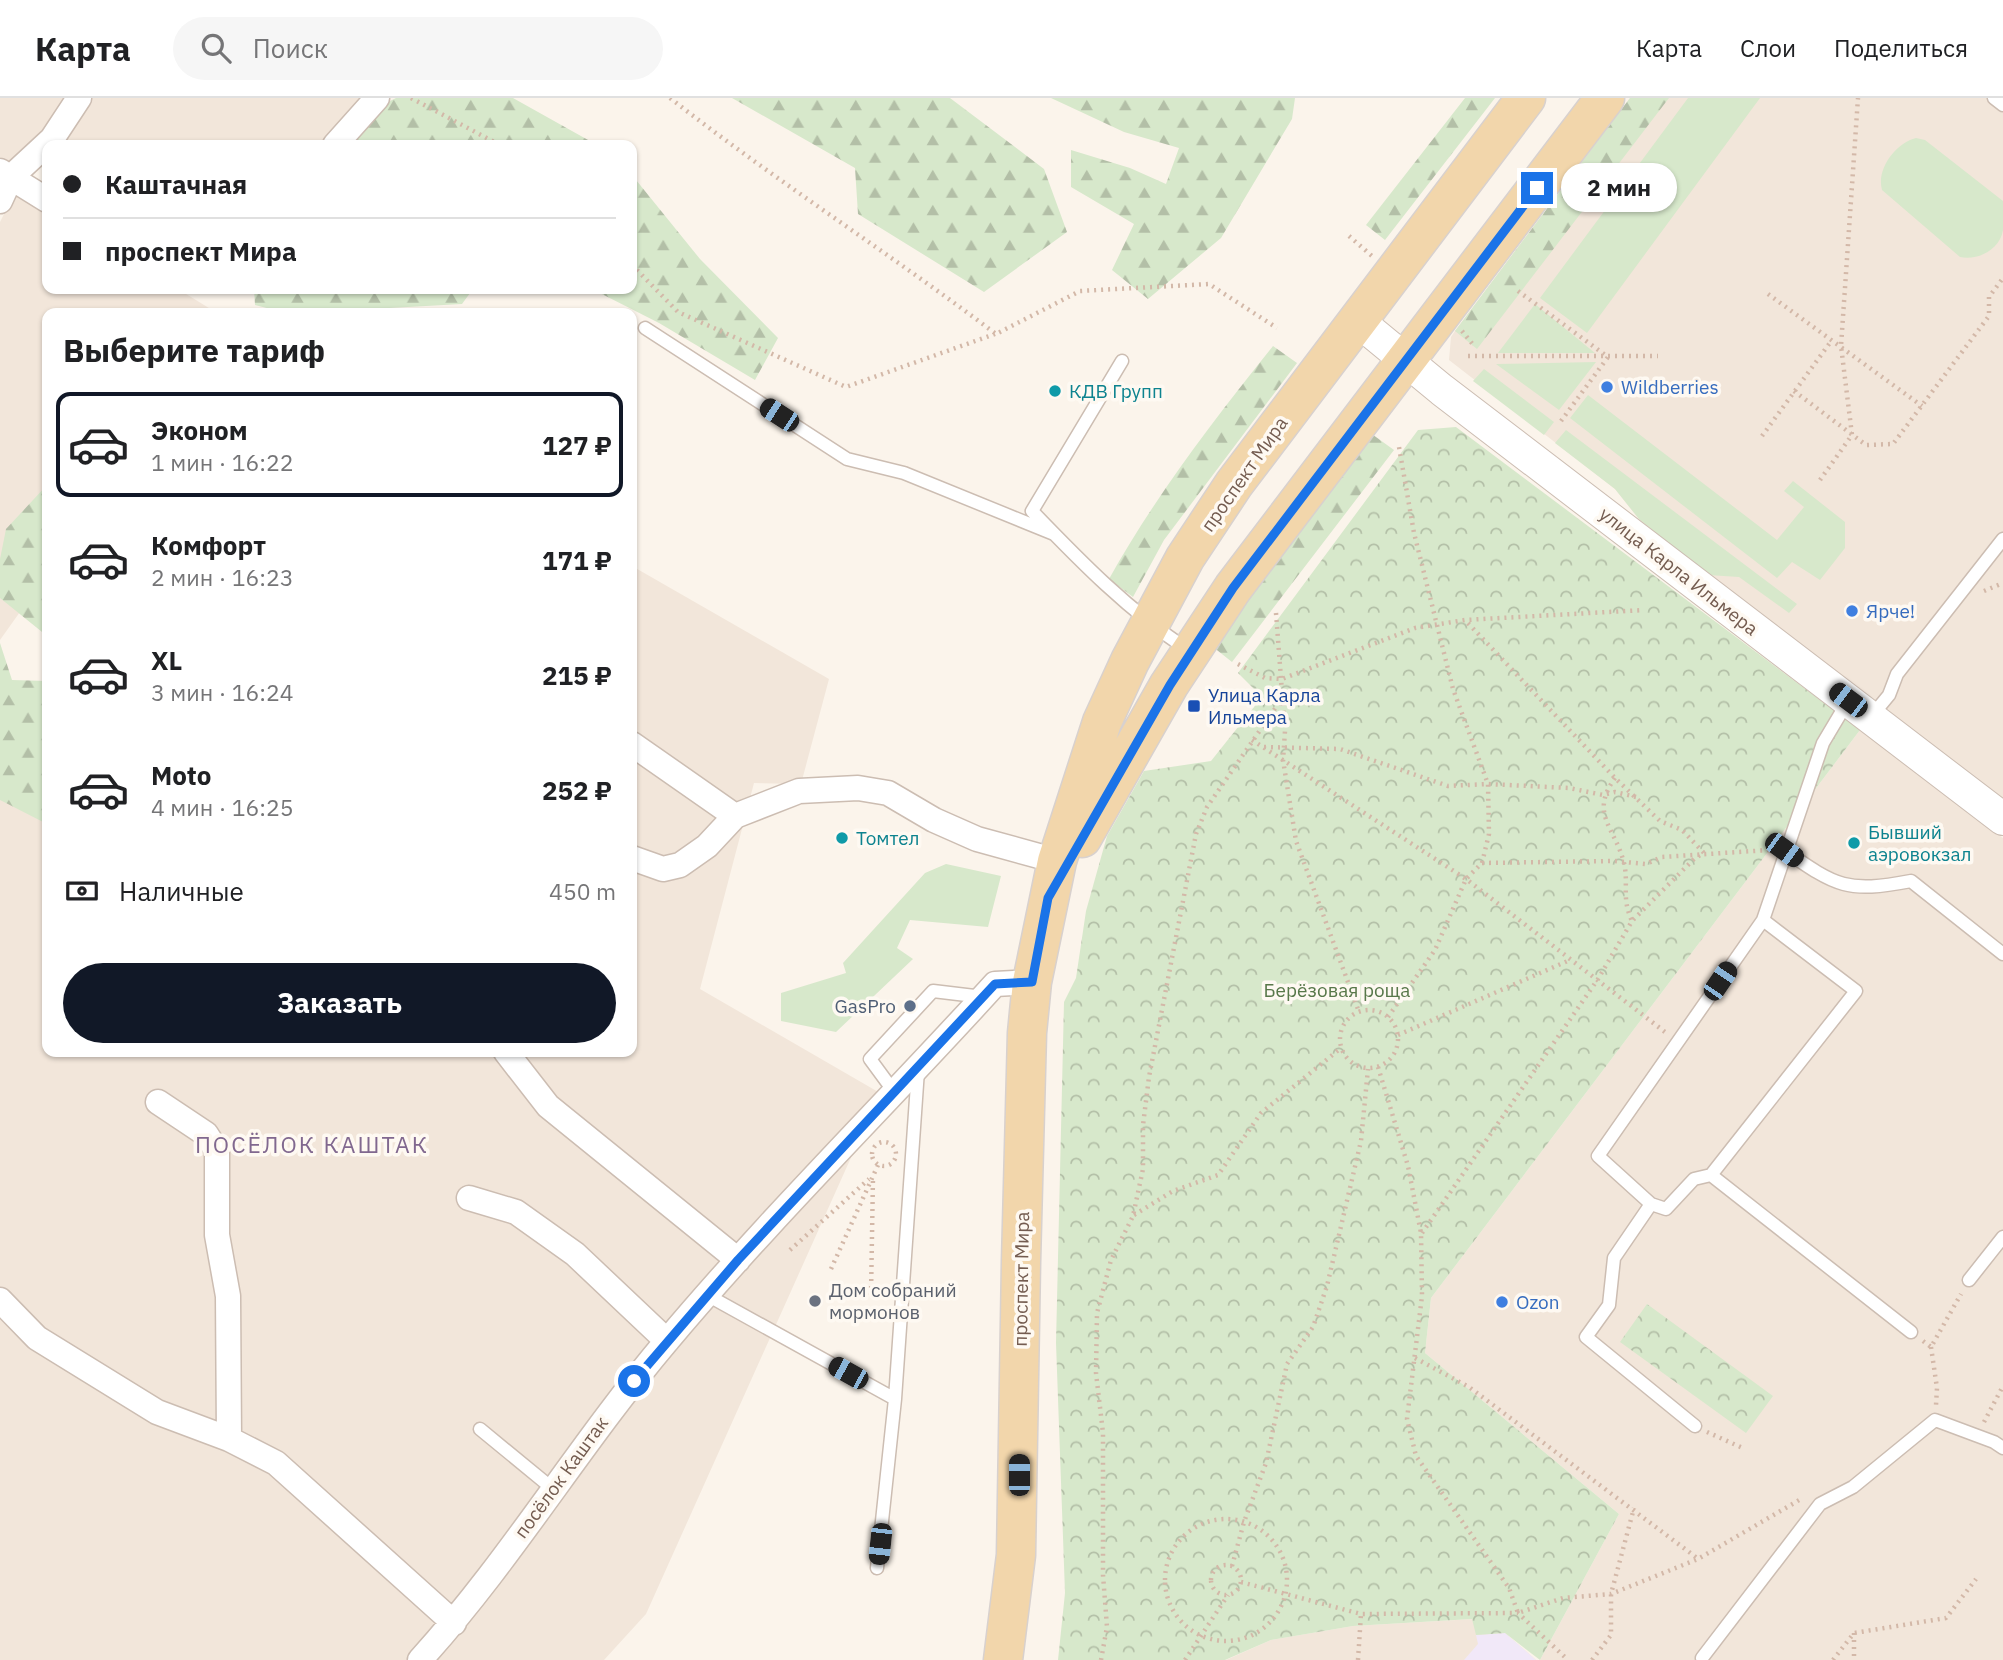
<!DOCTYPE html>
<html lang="ru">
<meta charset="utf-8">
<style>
body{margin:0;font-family:"IBM Plex Sans",sans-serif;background:#f6f6f6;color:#202124;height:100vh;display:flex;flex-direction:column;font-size:26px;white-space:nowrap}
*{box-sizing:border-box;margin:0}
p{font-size:23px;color:#757577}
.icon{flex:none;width:38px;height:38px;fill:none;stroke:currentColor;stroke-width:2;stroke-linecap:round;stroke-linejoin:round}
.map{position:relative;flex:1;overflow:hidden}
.panel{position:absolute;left:42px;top:210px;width:595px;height:749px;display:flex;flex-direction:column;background:#fff;border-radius:14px;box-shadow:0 2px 5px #0004}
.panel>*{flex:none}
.top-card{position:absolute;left:42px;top:42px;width:595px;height:154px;border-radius:14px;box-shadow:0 2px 5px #0004;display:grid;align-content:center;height:154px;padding:0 21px;background:#fff}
.end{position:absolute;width:32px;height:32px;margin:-16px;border:9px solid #1a73e8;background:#fff;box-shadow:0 0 0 4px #fff}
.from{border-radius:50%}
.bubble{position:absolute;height:49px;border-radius:24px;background:#fff;box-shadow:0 2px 5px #0004;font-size:23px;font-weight:800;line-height:49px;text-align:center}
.car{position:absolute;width:21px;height:42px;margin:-21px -10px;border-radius:9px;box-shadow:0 0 5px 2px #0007;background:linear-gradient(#222 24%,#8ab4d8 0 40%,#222 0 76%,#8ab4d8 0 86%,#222 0)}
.top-card b{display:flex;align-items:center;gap:24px;height:66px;font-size:26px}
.top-card b+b{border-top:2px solid #e0e0e0}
.top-card i{width:18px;height:18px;background:#202124}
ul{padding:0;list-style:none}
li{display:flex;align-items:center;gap:21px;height:105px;margin:0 14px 10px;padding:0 7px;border:4px solid transparent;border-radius:14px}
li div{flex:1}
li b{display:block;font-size:26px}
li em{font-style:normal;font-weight:800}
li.selected{border-color:#111827}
li>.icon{width:63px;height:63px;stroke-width:1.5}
h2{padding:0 21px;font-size:32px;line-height:84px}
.pay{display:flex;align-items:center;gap:18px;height:77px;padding:0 21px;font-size:26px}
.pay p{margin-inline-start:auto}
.button{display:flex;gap:14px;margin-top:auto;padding:14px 21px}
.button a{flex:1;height:80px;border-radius:42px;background:#111827;color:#fff;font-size:28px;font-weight:800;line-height:80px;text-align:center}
header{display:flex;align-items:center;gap:42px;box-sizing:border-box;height:98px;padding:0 35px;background:#fff;border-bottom:2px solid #e0e0e0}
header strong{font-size:33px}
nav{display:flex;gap:38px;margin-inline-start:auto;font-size:24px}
.search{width:490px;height:63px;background:#f6f6f6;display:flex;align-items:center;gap:18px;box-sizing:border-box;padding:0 24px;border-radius:38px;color:#757577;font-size:26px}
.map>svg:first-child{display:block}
</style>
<header>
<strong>Карта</strong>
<div class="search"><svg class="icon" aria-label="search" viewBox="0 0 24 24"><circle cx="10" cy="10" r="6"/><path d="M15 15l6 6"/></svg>Поиск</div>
<nav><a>Карта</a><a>Слои</a><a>Поделиться</a></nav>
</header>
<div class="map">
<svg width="2003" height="1562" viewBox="0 0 2003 1562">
<defs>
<pattern id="forest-firs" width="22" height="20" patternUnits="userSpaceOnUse" patternTransform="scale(1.75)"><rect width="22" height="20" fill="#d7e8cb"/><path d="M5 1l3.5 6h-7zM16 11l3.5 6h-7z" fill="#b3bfa7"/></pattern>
<pattern id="park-crowns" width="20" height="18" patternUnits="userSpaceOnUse" patternTransform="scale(1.75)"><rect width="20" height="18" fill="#d7e8cb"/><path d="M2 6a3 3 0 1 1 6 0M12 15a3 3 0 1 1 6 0" fill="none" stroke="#b3bfa7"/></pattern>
</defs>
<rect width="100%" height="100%" fill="#fbf4eb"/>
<path fill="#f2e6da" d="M0,0H71L47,36L12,66L0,59Z
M90,0H370L325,47H58Z
M1630,0H2003V702L1642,425L1615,391L1449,262L1451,239L1455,233Z
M17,90L47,109V191H178L217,215H47V476L0,542V124Z
M632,468L829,581L801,686L754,685L700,891L880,995L646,1516L604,1562H0V697L47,707V954H632Z
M1860,632L2003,740V1562H1540L1619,1416L1425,1255L1431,1200Z
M1473,1521L1505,1535L1536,1562H1226L1271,1542L1353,1528Z"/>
<path fill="#f1e8f8" d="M1505,1535L1536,1562H1464L1478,1546L1476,1537Z"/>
<path fill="#d7e8cb" d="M1688,0H1760L1587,235L1540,200Z
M1916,40L1925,42L2003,103C2003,112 2003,123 2003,132C2000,152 1977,163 1960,159L1882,92C1876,71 1896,45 1916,40Z
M1535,206L1595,255H1498Z
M1596,264L1559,312L1496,266Z
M1484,271L1554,324L1544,337L1473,283Z
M1588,297L1777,442L1804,409L1784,393L1793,383L1845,424V450L1820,482L1792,464L1777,480L1570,320Z
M1566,332L1797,506L1789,515L1739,479L1708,477L1639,421L1615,391L1555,345Z
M946,766L1001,778L988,829L910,822L897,850L913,861L836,934L781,923V895L846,875L843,865L925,775Z"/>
<path fill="url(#forest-firs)" d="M396,0H513L597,47H347L382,7Z
M732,0H950L1044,71L1067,134L984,194L858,116L855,70Z
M1051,0H1295L1292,21L1221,140L1148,201L1112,172L1134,126L1071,89V52L1130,70L1166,86L1179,50L1124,34Z
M1465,0H1495L1385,142L1366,127Z
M1630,0H1669L1477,251L1455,233Z
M632,77L700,161L778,240L755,282L659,225L592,191H632Z
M254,191H473L462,206L299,215H286L255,207Z
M1273,248L1297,265L1164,442L1133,499L1109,481C1156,397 1213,323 1273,248Z
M1369,334L1394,352L1232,564L1208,545Z
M47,387V538L0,500V461L6,431Z
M0,545L12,582L47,583V726L0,702Z"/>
<path fill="url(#park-crowns)" d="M1456,329L1860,632L1431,1200L1425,1255L1619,1416L1540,1562L1505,1535L1476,1537L1472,1521L1353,1528L1271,1542L1225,1562H1058L1065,1495L1056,1245L1064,904L1076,880L1086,813L1107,738L1144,673L1211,663L1262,599L1238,575L1418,332Z
M1647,1206L1773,1298L1746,1335L1620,1244Z"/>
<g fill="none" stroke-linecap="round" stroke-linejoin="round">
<defs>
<path id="service" d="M1994,0L2003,7
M645,230L847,361L904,375L1054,436
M1122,263L1032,413C1081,464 1128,512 1188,552
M1870,620L1889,597L1897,576L2003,441
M1784,752C1837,789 1847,795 1911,783L2003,856
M1763,822L1856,893L1711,1077L1911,1234
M895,995L870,961L933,893L983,899
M1651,1106L1598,1058L1763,822L1823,645L1848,603
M1969,1182L2003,1139
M707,1197L895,1301
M1695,1328L1586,1239L1609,1207L1614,1160L1651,1106L1666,1111L1694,1081L1711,1077
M480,1331L553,1391
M877,1470L895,1301L918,972
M1702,1560L1820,1406L1853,1389L1935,1322L1994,1344L2003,1350"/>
<path id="minor" d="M335,47L377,0
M0,73L47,102
M0,103L11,79L52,41L79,0
M632,646L735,718
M632,760L663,771L680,767L707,748L735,718L799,693L858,690L888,695L934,722L977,741L1057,763
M506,954L548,1008L738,1162
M158,1004L206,1036L217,1053V1137L228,1198L229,1341
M469,1100L516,1114L575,1156L667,1243
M0,1202L37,1240L157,1314L229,1341L276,1365L454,1525
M420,1562C510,1463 579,1347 666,1244C770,1120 886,1006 995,886L1032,884"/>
<path id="tertiary" d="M1357,222L1442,292L2003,721"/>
<path id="primary" d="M1082,740L1169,587L1233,490L1605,0
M1003,1562L1016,1457L1021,1164L1027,935L1032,884L1057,763L1102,624L1130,563L1185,460L1234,386L1526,0"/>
</defs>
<use href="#service" stroke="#ccbdb2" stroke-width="15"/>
<use href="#minor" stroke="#ccbdb2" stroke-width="27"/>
<use href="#tertiary" stroke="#ccbdb2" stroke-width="34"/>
<use href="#primary" stroke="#d8d1ce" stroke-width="41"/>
<path stroke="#d3b8a8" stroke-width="4.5" stroke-dasharray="2 5" stroke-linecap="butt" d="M411,0L500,47
M670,0C776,83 889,155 996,236L1080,193L1209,186L1277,230
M1349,138L1372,158
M632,167L678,214L846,289L995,236
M1518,193L1608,259L1561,323
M1768,196L1922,308
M1462,233L1475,249
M1468,258H1658
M1794,293L1866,347L1893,346L1989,218V199L2003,180
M1762,338L1832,242
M1820,382L1852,337L1841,248L1858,0
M1984,493L2003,485
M1276,515L1285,633L1283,662L1296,743L1359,914
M1238,566L1265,580L1282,581L1415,530L1465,522L1644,512
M1252,642L1466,781L1665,934
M1264,649L1340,651L1448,688L1488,686L1569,690L1603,697L1615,694L1636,699
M1615,680C1589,716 1615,729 1624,765C1629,787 1621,799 1632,823
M1482,765L1614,763L1646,766L1662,759L1769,752
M1340 941a29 29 0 1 1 58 0a29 29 0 1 1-58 0Z
M1388,919L1435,852L1466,781L1482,765L1489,736L1488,686L1453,591L1414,435L1399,349
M1398,937L1570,862
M1378,969L1408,1068L1421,1135L1422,1198L1407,1321L1416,1358L1509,1490L1518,1515L1563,1500L1611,1496L1698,1461L1801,1401
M872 1056a12 12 0 1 1 24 0a12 12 0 1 1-24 0Z
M1134,1117L1173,1093L1218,1077L1261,1015L1341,950
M1422,1135L1598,881L1632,823L1695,760L1704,755L1682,732L1660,723L1615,680L1465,522
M790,1152L869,1081
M831,1171L878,1067
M871,1197L873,1079
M1923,1243L1931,1249L1961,1196
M1931,1249L1937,1290L1936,1307
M1415,1260L1469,1289L1697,1460
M1984,1324L2003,1288
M1707,1334L1745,1351
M1165 1482a61 61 0 1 1 122 0a61 61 0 1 1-122 0Z
M1211 1482a15 15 0 1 1 30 0a15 15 0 1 1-30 0Z
M1232,1468L1244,1424L1266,1365L1287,1266L1313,1229L1327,1188L1361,1043L1368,971
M1241,1484L1361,1516L1518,1515L1568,1562
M1854,1535V1562
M1101,1562L1107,1529L1103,1477V1335L1096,1275L1097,1215L1111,1162L1133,1118L1143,1071V1027L1149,979L1196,736L1207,709L1283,599
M1185,1562L1228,1497
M1358,1562L1361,1516
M1592,1562L1611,1537V1496L1634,1410
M1833,1562L1854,1535L1946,1520L1976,1481"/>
<use href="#service" stroke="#fff" stroke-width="12"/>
<use href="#minor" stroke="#fff" stroke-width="24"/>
<use href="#tertiary" stroke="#fff" stroke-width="32"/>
<use href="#primary" stroke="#f2d6ab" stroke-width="38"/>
</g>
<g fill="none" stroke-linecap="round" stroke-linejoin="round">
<path stroke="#1a73e8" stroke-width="9" d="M634,1283L738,1162L995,886L1032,884L1048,800L1170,587L1233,490L1537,90"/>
</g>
<g fill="#3f7fe0" stroke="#fef9f2" stroke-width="2.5">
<circle cx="1607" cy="289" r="7"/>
<circle cx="1852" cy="513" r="7"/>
<circle cx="1502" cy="1204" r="7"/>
</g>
<g fill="#0f9aa8" stroke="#fef9f2" stroke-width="2.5">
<circle cx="1055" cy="293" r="7"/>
<circle cx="842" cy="740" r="7"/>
<circle cx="1854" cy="745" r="7"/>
</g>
<rect fill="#1a4fb4" stroke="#fef9f2" stroke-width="2.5" x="1187" y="601" width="14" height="14" rx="3.5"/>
<circle fill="#5c6f8a" stroke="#fef9f2" stroke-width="2.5" cx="910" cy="908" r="7"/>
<circle fill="#6b7280" stroke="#fef9f2" stroke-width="2.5" cx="815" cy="1203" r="7"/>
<g text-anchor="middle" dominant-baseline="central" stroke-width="7" stroke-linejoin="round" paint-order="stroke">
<g font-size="19" fill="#366cbe" stroke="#fef9f2" text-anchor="start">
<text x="1621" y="289">Wildberries</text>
<text x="1866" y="513">Ярче!</text>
<text x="1516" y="1204">Ozon</text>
</g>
<g font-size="19" fill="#0d838f" stroke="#fef9f2" text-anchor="start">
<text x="1069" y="293">КДВ Групп</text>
<text x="1868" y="734">Бывший<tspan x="1868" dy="22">аэровокзал</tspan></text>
<text x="856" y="740">Томтел</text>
</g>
<g font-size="19" fill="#745c50" stroke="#fef9f2">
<text transform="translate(1244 376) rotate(-55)">проспект Мира</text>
<text transform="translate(1679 473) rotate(38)">улица Карла Ильмера</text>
<text transform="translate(1021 1181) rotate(-89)">проспект Мира</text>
<text transform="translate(561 1379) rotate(-54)">посёлок Каштак</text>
</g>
<g font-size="19" fill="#164399" stroke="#fef9f2" text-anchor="start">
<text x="1208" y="597">Улица Карла<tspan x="1208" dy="22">Ильмера</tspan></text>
</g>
<g font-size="19" fill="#58784a" stroke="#fef9f2">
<text x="1337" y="892">Берёзовая роща</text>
</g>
<g font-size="19" fill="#4e5e75" stroke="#fef9f2" text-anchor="end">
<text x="896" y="908">GasPro</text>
</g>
<g font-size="19" fill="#5b616d" stroke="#fef9f2" text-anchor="start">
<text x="829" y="1192">Дом собраний<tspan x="829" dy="22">мормонов</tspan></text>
</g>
<g font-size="23" letter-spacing="2" fill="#81688f" stroke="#fef9f2">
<text x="312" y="1046">ПОСЁЛОК КАШТАК</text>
</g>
</g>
</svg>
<i class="end from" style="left:634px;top:1283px"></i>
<i class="end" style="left:1537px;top:90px"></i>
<div class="bubble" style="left:1561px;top:65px;width:116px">2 мин</div>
<i class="car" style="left:779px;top:317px;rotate:303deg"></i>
<i class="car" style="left:1848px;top:602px;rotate:307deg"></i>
<i class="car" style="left:1784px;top:752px;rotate:126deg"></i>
<i class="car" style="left:1720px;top:883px;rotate:34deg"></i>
<i class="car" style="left:848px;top:1275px;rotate:299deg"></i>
<i class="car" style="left:1019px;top:1377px;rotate:0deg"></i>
<i class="car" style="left:880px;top:1446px;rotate:186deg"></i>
<div class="top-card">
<b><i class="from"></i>Каштачная</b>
<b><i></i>проспект Мира</b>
</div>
<section class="panel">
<h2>Выберите тариф</h2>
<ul>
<li class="selected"><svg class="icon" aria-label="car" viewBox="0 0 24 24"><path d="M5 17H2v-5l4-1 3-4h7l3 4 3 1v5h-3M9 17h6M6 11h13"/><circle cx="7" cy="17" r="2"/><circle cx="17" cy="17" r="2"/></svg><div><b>Эконом</b><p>1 мин · 16:22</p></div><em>127 ₽</em></li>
<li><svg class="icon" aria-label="car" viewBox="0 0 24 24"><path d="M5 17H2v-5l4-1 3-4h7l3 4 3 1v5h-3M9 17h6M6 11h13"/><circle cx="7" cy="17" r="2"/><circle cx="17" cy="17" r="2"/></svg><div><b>Комфорт</b><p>2 мин · 16:23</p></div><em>171 ₽</em></li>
<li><svg class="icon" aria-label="car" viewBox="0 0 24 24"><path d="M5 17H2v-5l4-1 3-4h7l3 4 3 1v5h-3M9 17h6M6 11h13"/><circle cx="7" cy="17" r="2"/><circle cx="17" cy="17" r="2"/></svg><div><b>XL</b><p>3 мин · 16:24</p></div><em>215 ₽</em></li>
<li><svg class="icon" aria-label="car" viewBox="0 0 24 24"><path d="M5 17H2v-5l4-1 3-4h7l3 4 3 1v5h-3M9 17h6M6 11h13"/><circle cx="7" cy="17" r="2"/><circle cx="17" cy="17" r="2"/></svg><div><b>Moto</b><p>4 мин · 16:25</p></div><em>252 ₽</em></li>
</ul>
<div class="pay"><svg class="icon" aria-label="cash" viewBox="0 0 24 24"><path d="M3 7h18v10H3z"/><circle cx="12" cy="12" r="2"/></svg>Наличные<p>450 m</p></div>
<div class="button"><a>Заказать</a></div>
</section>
</div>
